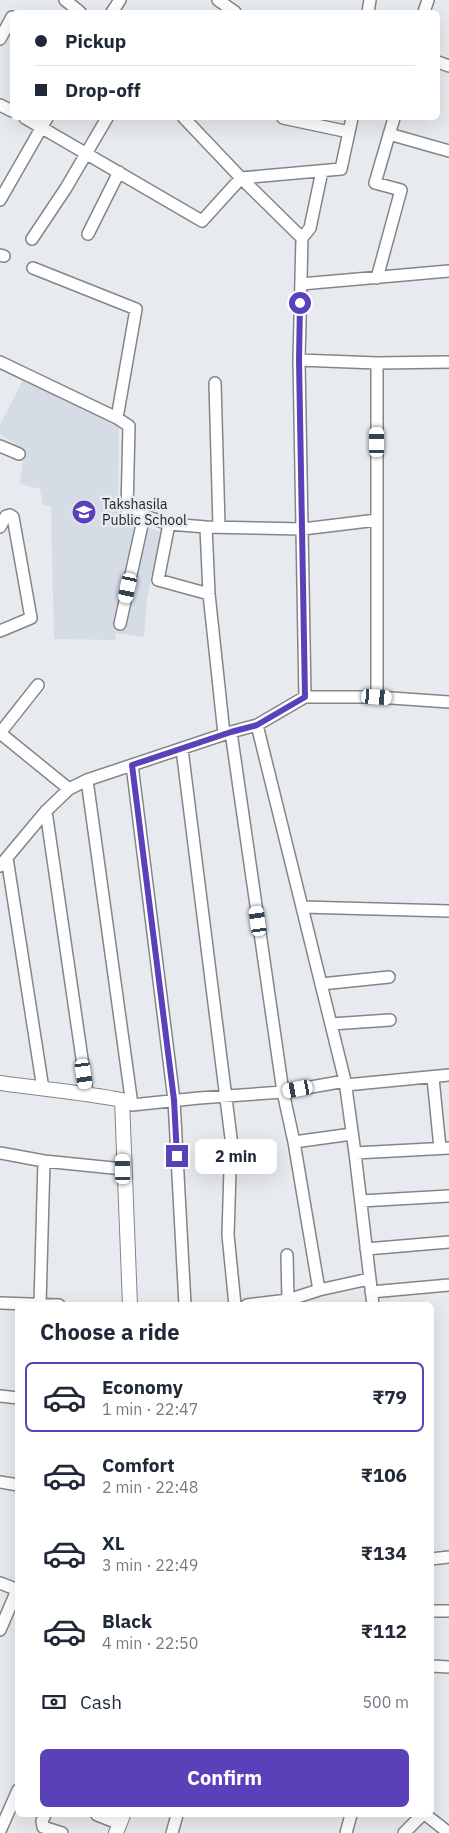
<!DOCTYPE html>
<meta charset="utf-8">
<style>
body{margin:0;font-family:"IBM Plex Sans",sans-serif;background:#f2f2f3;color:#1f2937;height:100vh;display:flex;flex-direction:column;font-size:19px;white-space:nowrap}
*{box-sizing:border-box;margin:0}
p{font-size:16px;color:#747a83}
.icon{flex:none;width:28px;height:28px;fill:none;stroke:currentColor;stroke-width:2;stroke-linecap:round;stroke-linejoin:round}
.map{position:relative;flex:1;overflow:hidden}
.details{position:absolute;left:15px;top:1302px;width:419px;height:515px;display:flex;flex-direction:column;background:#fff;border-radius:8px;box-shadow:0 5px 20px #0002}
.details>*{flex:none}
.hud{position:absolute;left:10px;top:10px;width:430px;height:110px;border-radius:8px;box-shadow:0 5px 20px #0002;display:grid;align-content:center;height:110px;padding:0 25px;background:#fff}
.end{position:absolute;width:22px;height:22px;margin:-11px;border:6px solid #5a41b9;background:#fff;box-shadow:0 0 0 2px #fff}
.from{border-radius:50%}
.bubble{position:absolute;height:35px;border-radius:8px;background:#fff;box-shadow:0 5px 20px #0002;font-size:16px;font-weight:700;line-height:35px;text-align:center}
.car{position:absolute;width:15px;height:30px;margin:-15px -8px;border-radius:6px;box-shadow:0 0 4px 1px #0007;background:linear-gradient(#fff 24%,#345 0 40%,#fff 0 76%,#345 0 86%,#fff 0)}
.hud b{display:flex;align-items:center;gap:18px;height:48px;font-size:19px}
.hud b+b{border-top:1px solid #e0e1e3}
.hud i{width:12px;height:12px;background:#1f2937}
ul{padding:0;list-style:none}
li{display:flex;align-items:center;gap:15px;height:70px;margin:0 10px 8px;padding:0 15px;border:2px solid transparent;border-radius:8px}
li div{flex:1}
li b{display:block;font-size:19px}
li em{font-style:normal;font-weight:700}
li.current{border-color:#5a41b9}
li>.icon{width:45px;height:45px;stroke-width:1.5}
h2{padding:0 25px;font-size:22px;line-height:60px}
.pay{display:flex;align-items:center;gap:12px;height:55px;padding:0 25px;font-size:19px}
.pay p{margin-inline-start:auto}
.action{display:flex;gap:10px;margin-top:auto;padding:10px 25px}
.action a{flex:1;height:58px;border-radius:8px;background:#5a41b9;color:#fff;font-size:20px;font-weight:700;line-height:58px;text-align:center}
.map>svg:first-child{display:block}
</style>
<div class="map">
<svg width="449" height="1833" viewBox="0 0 449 1833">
<rect width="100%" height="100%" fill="#e7eaee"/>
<path fill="#d5dce6" d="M24,378L119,427L118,517L161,532L147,599L144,637L116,633L115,640L54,639L51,507L43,505L40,489L20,484L24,450L0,434V425Z"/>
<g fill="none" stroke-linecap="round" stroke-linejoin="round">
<defs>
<path id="minor" d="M65,0L80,12
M218,0L235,12
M112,12L120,0
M368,12L370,0
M424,12L428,0
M0,39L12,17
M438,62L449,66
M0,105L12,111
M25,118L202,221L241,178L341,169L352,118
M184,118L241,178L302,238L299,360L305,697
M283,118L349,132
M389,134L449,151
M0,200L47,118
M88,234L119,172
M302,238L310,228L322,171
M32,239L66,188L107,118
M0,255L4,256
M33,268L136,309L117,418
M377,278L401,190L375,183L394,118
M301,284L449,271
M299,360L377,363L449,362
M0,362L117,418L129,426L127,510L169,524L206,527L303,529L377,520
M377,363V697
M215,383L219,526
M0,446L19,454
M169,524L158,580L209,594
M0,527L6,516L10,515L13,517L31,618L0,631
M206,527L209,594L224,734
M120,624L144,516
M257,725L345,1081L355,1153L373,1305
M231,732L283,1092L294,1142L319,1290
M0,733L69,789
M0,733L38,685
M182,749L231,1138L228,1235L235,1305
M132,765L174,1100L185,1305
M87,780L132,1105
M46,811L87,1093
M7,858L43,1089
M0,866L46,811L69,789L87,780L231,732L257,725L305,697H377L449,702
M302,907L449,911
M321,984L389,977
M331,1024L390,1020
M433,1078L440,1148
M346,1085L449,1075
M127,1102L132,1105L199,1098L283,1092L345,1081
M294,1142L352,1134
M0,1153L44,1161L123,1169
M355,1153L449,1148
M361,1201L449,1196
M366,1249L449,1242
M287,1255L288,1300
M371,1292L449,1285
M0,1303L59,1305
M40,1304L44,1161
M247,1305L288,1300L319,1290L369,1279
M0,1396L18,1398
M0,1482L18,1485
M431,1559L449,1557
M0,1583L18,1590
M431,1611H449
M0,1630L18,1588
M431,1666L449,1667
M45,1815L42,1821L43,1827L62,1833
M97,1815L120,1824
M426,1815L449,1833
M0,1831L18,1790
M172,1833L177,1815
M346,1833L351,1815
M404,1833L422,1815"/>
<path id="tertiary" d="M0,1083C41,1089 81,1092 122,1100L130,1305
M116,1833L123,1815"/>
</defs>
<use href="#minor" stroke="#838689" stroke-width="14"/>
<use href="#tertiary" stroke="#838689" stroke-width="16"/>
<use href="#minor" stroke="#fff" stroke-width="11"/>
<use href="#tertiary" stroke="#fff" stroke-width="14"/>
</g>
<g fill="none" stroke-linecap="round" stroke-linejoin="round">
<path stroke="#5a41b9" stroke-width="6" d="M177,1156L174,1100L132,765L231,732L257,725L305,697L299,360L300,303"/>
</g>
<defs>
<symbol id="school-disc" viewBox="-11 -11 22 22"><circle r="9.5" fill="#5a41b9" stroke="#e7eaee"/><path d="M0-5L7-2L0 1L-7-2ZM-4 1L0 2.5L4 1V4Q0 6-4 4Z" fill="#fff"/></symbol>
</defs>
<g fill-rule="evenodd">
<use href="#school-disc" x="70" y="498" width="28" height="28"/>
</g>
<g text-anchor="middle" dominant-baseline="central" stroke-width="5" stroke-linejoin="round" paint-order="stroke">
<g font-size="14" fill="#1e1f20" stroke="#e7eaee" text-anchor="start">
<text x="102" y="504">Takshasila<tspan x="102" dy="16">Public School</tspan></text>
</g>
</g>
</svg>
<i class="end from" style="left:300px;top:303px"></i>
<i class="end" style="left:177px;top:1156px"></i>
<div class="bubble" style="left:195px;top:1139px;width:82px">2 min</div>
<i class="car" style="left:377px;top:442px;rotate:0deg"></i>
<i class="car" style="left:128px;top:588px;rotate:192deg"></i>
<i class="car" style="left:377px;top:697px;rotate:94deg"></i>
<i class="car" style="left:258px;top:921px;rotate:352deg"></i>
<i class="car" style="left:84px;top:1074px;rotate:172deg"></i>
<i class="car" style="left:298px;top:1089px;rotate:260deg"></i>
<i class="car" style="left:123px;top:1169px;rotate:359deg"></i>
<div class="hud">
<b><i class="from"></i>Pickup</b>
<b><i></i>Drop-off</b>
</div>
<section class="details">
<h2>Choose a ride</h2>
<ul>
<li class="current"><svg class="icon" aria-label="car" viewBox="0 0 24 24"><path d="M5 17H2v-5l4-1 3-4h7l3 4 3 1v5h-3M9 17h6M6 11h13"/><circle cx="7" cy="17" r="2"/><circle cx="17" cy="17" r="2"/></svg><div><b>Economy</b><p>1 min · 22:47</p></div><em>₹79</em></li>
<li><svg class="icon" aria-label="car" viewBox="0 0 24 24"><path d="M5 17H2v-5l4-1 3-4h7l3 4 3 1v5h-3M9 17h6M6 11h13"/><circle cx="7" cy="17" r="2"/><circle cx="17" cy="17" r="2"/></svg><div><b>Comfort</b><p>2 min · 22:48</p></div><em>₹106</em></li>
<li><svg class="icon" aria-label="car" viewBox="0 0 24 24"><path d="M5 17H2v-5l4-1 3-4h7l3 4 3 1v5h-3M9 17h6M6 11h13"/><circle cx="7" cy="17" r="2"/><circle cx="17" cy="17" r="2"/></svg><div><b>XL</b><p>3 min · 22:49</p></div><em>₹134</em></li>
<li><svg class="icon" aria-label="car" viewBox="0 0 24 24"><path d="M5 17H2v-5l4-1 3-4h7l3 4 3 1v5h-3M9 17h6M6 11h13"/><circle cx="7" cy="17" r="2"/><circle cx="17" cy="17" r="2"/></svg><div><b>Black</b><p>4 min · 22:50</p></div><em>₹112</em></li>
</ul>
<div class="pay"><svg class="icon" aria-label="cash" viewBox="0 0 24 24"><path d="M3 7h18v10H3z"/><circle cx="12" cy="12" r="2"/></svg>Cash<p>500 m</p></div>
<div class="action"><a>Confirm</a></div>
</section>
</div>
